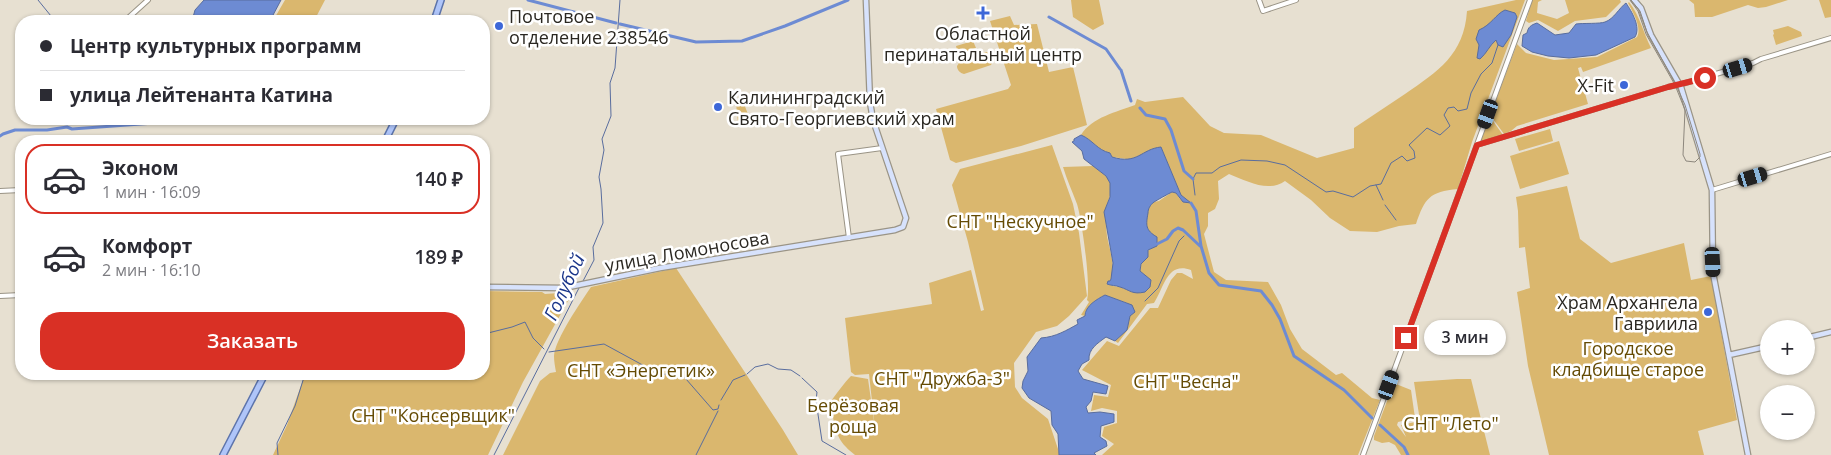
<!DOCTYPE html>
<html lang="ru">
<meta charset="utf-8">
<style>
body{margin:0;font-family:"Open Sans",sans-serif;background:#f7f7f7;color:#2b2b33;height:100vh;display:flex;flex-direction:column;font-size:19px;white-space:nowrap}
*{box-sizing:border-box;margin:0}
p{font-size:16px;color:#7c7c81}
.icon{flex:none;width:28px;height:28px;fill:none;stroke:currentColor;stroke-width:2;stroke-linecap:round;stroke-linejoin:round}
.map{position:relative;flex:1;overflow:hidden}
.details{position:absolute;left:15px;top:135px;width:475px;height:245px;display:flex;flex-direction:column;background:#fff;border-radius:20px;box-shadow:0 1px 4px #0004}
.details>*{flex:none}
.hud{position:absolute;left:15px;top:15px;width:475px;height:110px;border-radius:20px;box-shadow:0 1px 4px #0004;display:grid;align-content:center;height:110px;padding:0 25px;background:#fff}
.tools{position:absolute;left:1760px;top:320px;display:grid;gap:10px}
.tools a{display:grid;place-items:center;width:55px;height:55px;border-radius:50%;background:#fff;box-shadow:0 1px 4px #0004;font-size:25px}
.end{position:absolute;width:22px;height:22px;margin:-11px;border:6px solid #d93025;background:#fff;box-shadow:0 0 0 2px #fff}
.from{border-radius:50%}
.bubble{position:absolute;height:35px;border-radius:18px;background:#fff;box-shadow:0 1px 4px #0004;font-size:16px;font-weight:600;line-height:35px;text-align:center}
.car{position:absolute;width:15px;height:30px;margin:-15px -8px;border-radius:6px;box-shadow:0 0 4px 1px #0007;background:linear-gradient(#222 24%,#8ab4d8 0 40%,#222 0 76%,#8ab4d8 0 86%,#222 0)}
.hud b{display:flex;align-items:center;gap:18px;height:48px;font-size:19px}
.hud b+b{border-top:1px solid #e1e1e2}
.hud i{width:12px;height:12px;background:#2b2b33}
ul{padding:9px 0 0;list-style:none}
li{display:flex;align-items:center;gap:15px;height:70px;margin:0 10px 8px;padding:0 15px;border:2px solid transparent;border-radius:20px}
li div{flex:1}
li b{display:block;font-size:19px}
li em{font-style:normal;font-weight:600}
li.current{border-color:#d93025}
li>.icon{width:45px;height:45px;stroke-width:1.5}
.action{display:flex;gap:10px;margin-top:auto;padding:10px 25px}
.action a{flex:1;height:58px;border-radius:20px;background:#d93025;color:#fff;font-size:20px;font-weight:600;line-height:58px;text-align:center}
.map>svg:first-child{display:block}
</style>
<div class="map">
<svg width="1831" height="455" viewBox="0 0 1831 455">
<rect width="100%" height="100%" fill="#e7e0d1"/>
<path fill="#dab76e" d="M285,0H325L314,21H269L274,19Z
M1071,0H1099L1104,24L1093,30L1073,17Z
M1516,0H1525L1472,142L1458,189C1429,192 1425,198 1416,224L1399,226L1377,232L1350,231L1330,218L1311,200L1285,181C1268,193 1247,181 1229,174L1218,181L1219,199L1215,209L1208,213V226L1204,234L1214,272L1226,280L1268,282L1281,305L1290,329L1302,349L1336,375L1342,373L1372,398L1380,400L1358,455H1102L1114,444L1102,436L1104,427L1117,423V411L1102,408L1091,411L1094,395L1108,397L1111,385L1082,370L1107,341L1119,346L1150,308H1158L1171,280L1177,273H1182L1193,279L1191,270C1167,261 1164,288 1154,303L1147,304L1118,343L1115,341C1129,328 1132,322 1127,303L1105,295C1097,298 1085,307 1085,316L1081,315L1089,302L1087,300C1091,285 1082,220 1077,204C1072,191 1067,180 1063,167L1093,166C1099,171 1107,175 1110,182C1113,190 1109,198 1107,205C1105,214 1106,226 1107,236C1109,248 1119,275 1107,284L1113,286L1120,287L1133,292L1151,280L1140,271C1141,263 1144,252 1152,248L1149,232L1145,223L1148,209L1153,202L1159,201L1172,192L1176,193L1180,199L1190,203L1181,195L1161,147L1143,154L1134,160L1112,157L1110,153C1097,150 1093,140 1081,135C1092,117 1117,112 1135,105L1137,99L1145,102L1183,97L1210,126L1224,133L1261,135L1317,158L1354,148V128C1371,117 1388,105 1405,94C1438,71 1464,55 1467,11Z
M1532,0H1542L1538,2L1537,13L1557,19L1569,13L1565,0H1620L1621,2L1606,17L1575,21L1558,31L1538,20L1529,23L1526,21Z
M1689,0H1788L1766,7L1758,8L1748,5L1712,17H1695L1694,4Z
M1819,0H1831V17L1825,18Z
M1629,2C1640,16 1643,32 1651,48L1583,72L1581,67L1578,68L1588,104L1517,126L1511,131L1504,134L1493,119V121L1503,135L1480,142L1517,44L1526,53L1554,60L1597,57L1637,37C1642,27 1633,13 1628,3Z
M1010,16L1014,25L1037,24L1049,72L1073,67L1087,125L1021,146L956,163L950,160L936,109L1008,89L1011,85L990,21Z
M1788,26L1801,32L1802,36L1776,45L1773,35L1774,34L1773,30Z
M973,41L976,48L958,54L956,46Z
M986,52C994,53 995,59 991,65L964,74C960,73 957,70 957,66L961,60Z
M759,98V103L757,101L744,104L748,114L740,115V122L738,123L736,103Z
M1550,129L1553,141L1519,151L1515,139Z
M1559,141L1569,174L1520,189L1510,156Z
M1052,145L1073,204L1079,233L1087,296L1069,316L1057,326L1036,332L1014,363L1015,387L1022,398L1048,419L1060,455H855C852,452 848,450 846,447C834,435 833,417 831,401C837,393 844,383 851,376L868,379L875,428L869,374L855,375L851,372L845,318L932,304L929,283L971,270L981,311L984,310L968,242L952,185L960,169Z
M1567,186L1580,239L1611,263L1684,243L1691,280L1711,276L1737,420L1698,431L1704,455H1549L1528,366L1517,292L1530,288L1525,247L1519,248L1518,211L1516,197Z
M676,268L783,430L798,455H503L540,381L550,373L556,372C555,367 554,361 554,356C555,339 581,302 591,287Z
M484,291L542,292L545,294L573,292L523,382L488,455H273L287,425L305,374H484Z
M1457,379H1471L1490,455H1401L1395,445L1389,442L1382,443L1374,440V436L1393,385L1396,384L1411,390L1415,418L1398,422L1397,425L1406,437L1401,425L1420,421L1414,382Z"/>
<path fill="#6d8bd3" stroke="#596d9e" d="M204,0H281L272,17L261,21H192L195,10Z
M1626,3C1632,12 1641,27 1635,37L1596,55L1569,58L1548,56L1532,52L1522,46L1523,35L1527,33C1528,27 1531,25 1537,23L1555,35L1569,33L1576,24C1583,23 1600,24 1605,22C1614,19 1619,8 1626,3Z
M1505,10L1515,13L1517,17L1511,35L1503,47L1498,45L1496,40C1489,46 1487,53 1480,59L1477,58L1479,45L1476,39L1479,30C1491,25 1496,14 1505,10Z
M1081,135C1093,140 1097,150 1110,153L1112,157C1138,165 1141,149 1161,147L1181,195L1191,203L1183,202L1176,193L1172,192C1166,195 1159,199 1154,202C1150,205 1148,209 1148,213C1146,225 1145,230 1157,237V246L1148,250V257L1141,264L1140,271L1151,280L1150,287L1145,292C1132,295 1130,290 1120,287C1115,285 1112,286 1107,284L1108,281H1110L1111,279L1113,263L1104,212L1110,197V183L1106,176L1084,159L1082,151L1072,142L1074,141V139Z
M1105,295L1132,305L1135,312L1130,316L1127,330L1115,341L1106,337C1098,343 1088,349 1089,360L1082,364L1078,371L1083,379L1108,386L1106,394L1093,392L1091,401L1086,407L1088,413L1100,412L1114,414V422L1101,426L1100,437L1106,441L1107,446L1094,453L1096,455H1059L1058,434L1052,425L1051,411L1029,398L1022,388L1023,381L1028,371L1027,357L1041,338C1056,337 1067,330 1078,324L1077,320L1085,316C1085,306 1097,299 1105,295Z"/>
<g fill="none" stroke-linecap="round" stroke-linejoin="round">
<path stroke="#596d9e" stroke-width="1" d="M38,0L51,16V21
M1376,185L1383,200
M1195,195L1193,179L1196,173H1212L1220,167L1241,160L1267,161L1285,165L1326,192L1333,191L1353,197L1370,186L1381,184L1391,163L1402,156L1407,161L1415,158L1414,151L1409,145L1427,128L1440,135L1450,126L1444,115L1448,108L1454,107L1458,111L1467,109L1471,93L1481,74L1492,63L1498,45
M1385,205L1396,220
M582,283L594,260L593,247L603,223L601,189L599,177L604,150L602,139L611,116L610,83L615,68L620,0
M1145,301L1158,288L1179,241L1184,236
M484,334L512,327L525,322L533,338L544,349
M549,352L604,344L661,375L679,371L713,410L718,409L719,405
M747,374L755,367L768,364L778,369L791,370L800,376
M802,378L817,392L816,401L822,441L846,455
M721,400L733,380L745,375
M278,455L277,443L295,406L305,374
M494,455L580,286
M696,455L718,411"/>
<path stroke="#6d8bd3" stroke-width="3" d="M528,0L616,23
M1049,17L1106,49L1120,69
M620,24L696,42L742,41L785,26L848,0
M1121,70L1131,101
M1140,108L1146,115L1165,119L1171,130L1184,171L1193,179
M185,121L205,119
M0,136L3,134L15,130H47L67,127L72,129L182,121
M1191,203L1196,211L1201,246L1209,273L1219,285L1261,291L1272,305L1280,319L1294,356L1344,390L1372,418
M1157,244L1167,239L1173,231L1178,228L1183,230L1200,246
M1380,425L1404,447L1408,455"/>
<defs>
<path id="tertiary" d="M1259,0L1263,11L1296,0
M127,19L148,0
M1477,145L1668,87L1682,84L1753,63L1761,59L1831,38
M1712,190L1831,154
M0,191L21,190
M849,238L838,154L882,148
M0,296L21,295
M1363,455L1530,0"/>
<path id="secondary" d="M1634,0L1641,8L1651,35L1681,87L1712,190L1713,273L1748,455
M484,287L564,288L660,268L895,230L903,227L906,218L873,120L870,102L866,0
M1806,338L1831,332
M1729,355L1769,346"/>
<path id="primary" d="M434,21L441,0
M385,141L396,119
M223,455L265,374"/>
</defs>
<use href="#tertiary" stroke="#9a9486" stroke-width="6"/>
<use href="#secondary" stroke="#9a9486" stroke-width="7"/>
<use href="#primary" stroke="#5d74ab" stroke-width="8"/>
<use href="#tertiary" stroke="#fff" stroke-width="4"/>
<use href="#secondary" stroke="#d7e2fc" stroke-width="4.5"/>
<use href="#primary" stroke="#afc5f9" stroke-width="5"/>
<path stroke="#8d877d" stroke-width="1" d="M1630,0L1638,11L1646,34L1675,85L1685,110L1683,155L1686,161L1695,162L1700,157V154L1685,105L1676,85L1647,32L1640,11L1631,0"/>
</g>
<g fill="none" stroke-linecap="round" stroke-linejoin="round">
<path stroke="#d93025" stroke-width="6" d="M1406,338L1477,145L1668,87L1705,78"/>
</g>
<g fill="#3d67d8" stroke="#fff" stroke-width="2">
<path d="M980.5 5.5h5v5h5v5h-5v5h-5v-5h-5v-5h5z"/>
<circle cx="499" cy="26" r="5"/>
<circle cx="1624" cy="85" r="5"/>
<circle cx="718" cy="107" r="5"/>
<circle cx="1708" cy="312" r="5"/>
</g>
<g text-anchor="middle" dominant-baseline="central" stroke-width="5" stroke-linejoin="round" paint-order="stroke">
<g font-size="18" fill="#2a2721" stroke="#fff" text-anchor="start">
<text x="509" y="16">Почтовое<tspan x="509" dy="21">отделение 238546</tspan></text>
<text x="983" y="33" text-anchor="middle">Областной<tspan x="983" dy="21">перинатальный центр</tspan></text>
<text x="1614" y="85" text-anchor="end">X-Fit</text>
<text x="728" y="97">Калининградский<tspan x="728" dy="21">Свято-Георгиевский храм</tspan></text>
<text x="1698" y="302" text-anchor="end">Храм Архангела<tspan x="1698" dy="21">Гавриила</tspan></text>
</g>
<g font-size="18" fill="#654b04" stroke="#fff">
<text x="1020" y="221">СНТ "Нескучное"</text>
<text x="1628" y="348">Городское<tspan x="1628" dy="21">кладбище старое</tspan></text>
<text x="641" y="370">СНТ «Энергетик»</text>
<text x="942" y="378">СНТ "Дружба-3"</text>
<text x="1186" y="381">СНТ "Весна"</text>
<text x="853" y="405">Берёзовая<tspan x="853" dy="21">роща</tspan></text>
<text x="433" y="415">СНТ "Консервщик"</text>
<text x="1451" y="423">СНТ "Лето"</text>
</g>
<g font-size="18" fill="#2a2721" stroke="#fff">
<text transform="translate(687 251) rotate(-10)">улица Ломоносова</text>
</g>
<g font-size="19" font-style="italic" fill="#1b368a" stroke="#fff">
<text transform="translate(564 287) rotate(-65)">Голубой</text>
</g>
</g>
</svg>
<div class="tools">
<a>+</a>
<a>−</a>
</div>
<i class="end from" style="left:1705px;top:78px"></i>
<i class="end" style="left:1406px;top:338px"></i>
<div class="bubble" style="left:1424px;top:320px;width:82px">3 мин</div>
<i class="car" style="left:1738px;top:68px;rotate:73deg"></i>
<i class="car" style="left:1488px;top:114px;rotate:200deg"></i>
<i class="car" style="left:1753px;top:177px;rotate:73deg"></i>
<i class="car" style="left:1713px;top:262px;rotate:177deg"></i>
<i class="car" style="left:1389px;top:385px;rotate:20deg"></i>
<div class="hud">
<b><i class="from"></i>Центр культурных программ</b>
<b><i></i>улица Лейтенанта Катина</b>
</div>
<section class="details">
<ul>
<li class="current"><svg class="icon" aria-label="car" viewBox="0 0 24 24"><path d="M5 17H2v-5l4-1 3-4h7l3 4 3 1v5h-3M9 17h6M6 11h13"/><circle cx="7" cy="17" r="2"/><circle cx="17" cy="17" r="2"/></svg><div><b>Эконом</b><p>1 мин · 16:09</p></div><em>140 ₽</em></li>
<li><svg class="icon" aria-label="car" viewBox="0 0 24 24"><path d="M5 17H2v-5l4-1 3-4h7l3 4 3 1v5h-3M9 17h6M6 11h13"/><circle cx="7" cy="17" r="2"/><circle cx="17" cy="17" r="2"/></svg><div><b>Комфорт</b><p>2 мин · 16:10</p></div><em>189 ₽</em></li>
</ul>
<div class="action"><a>Заказать</a></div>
</section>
</div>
